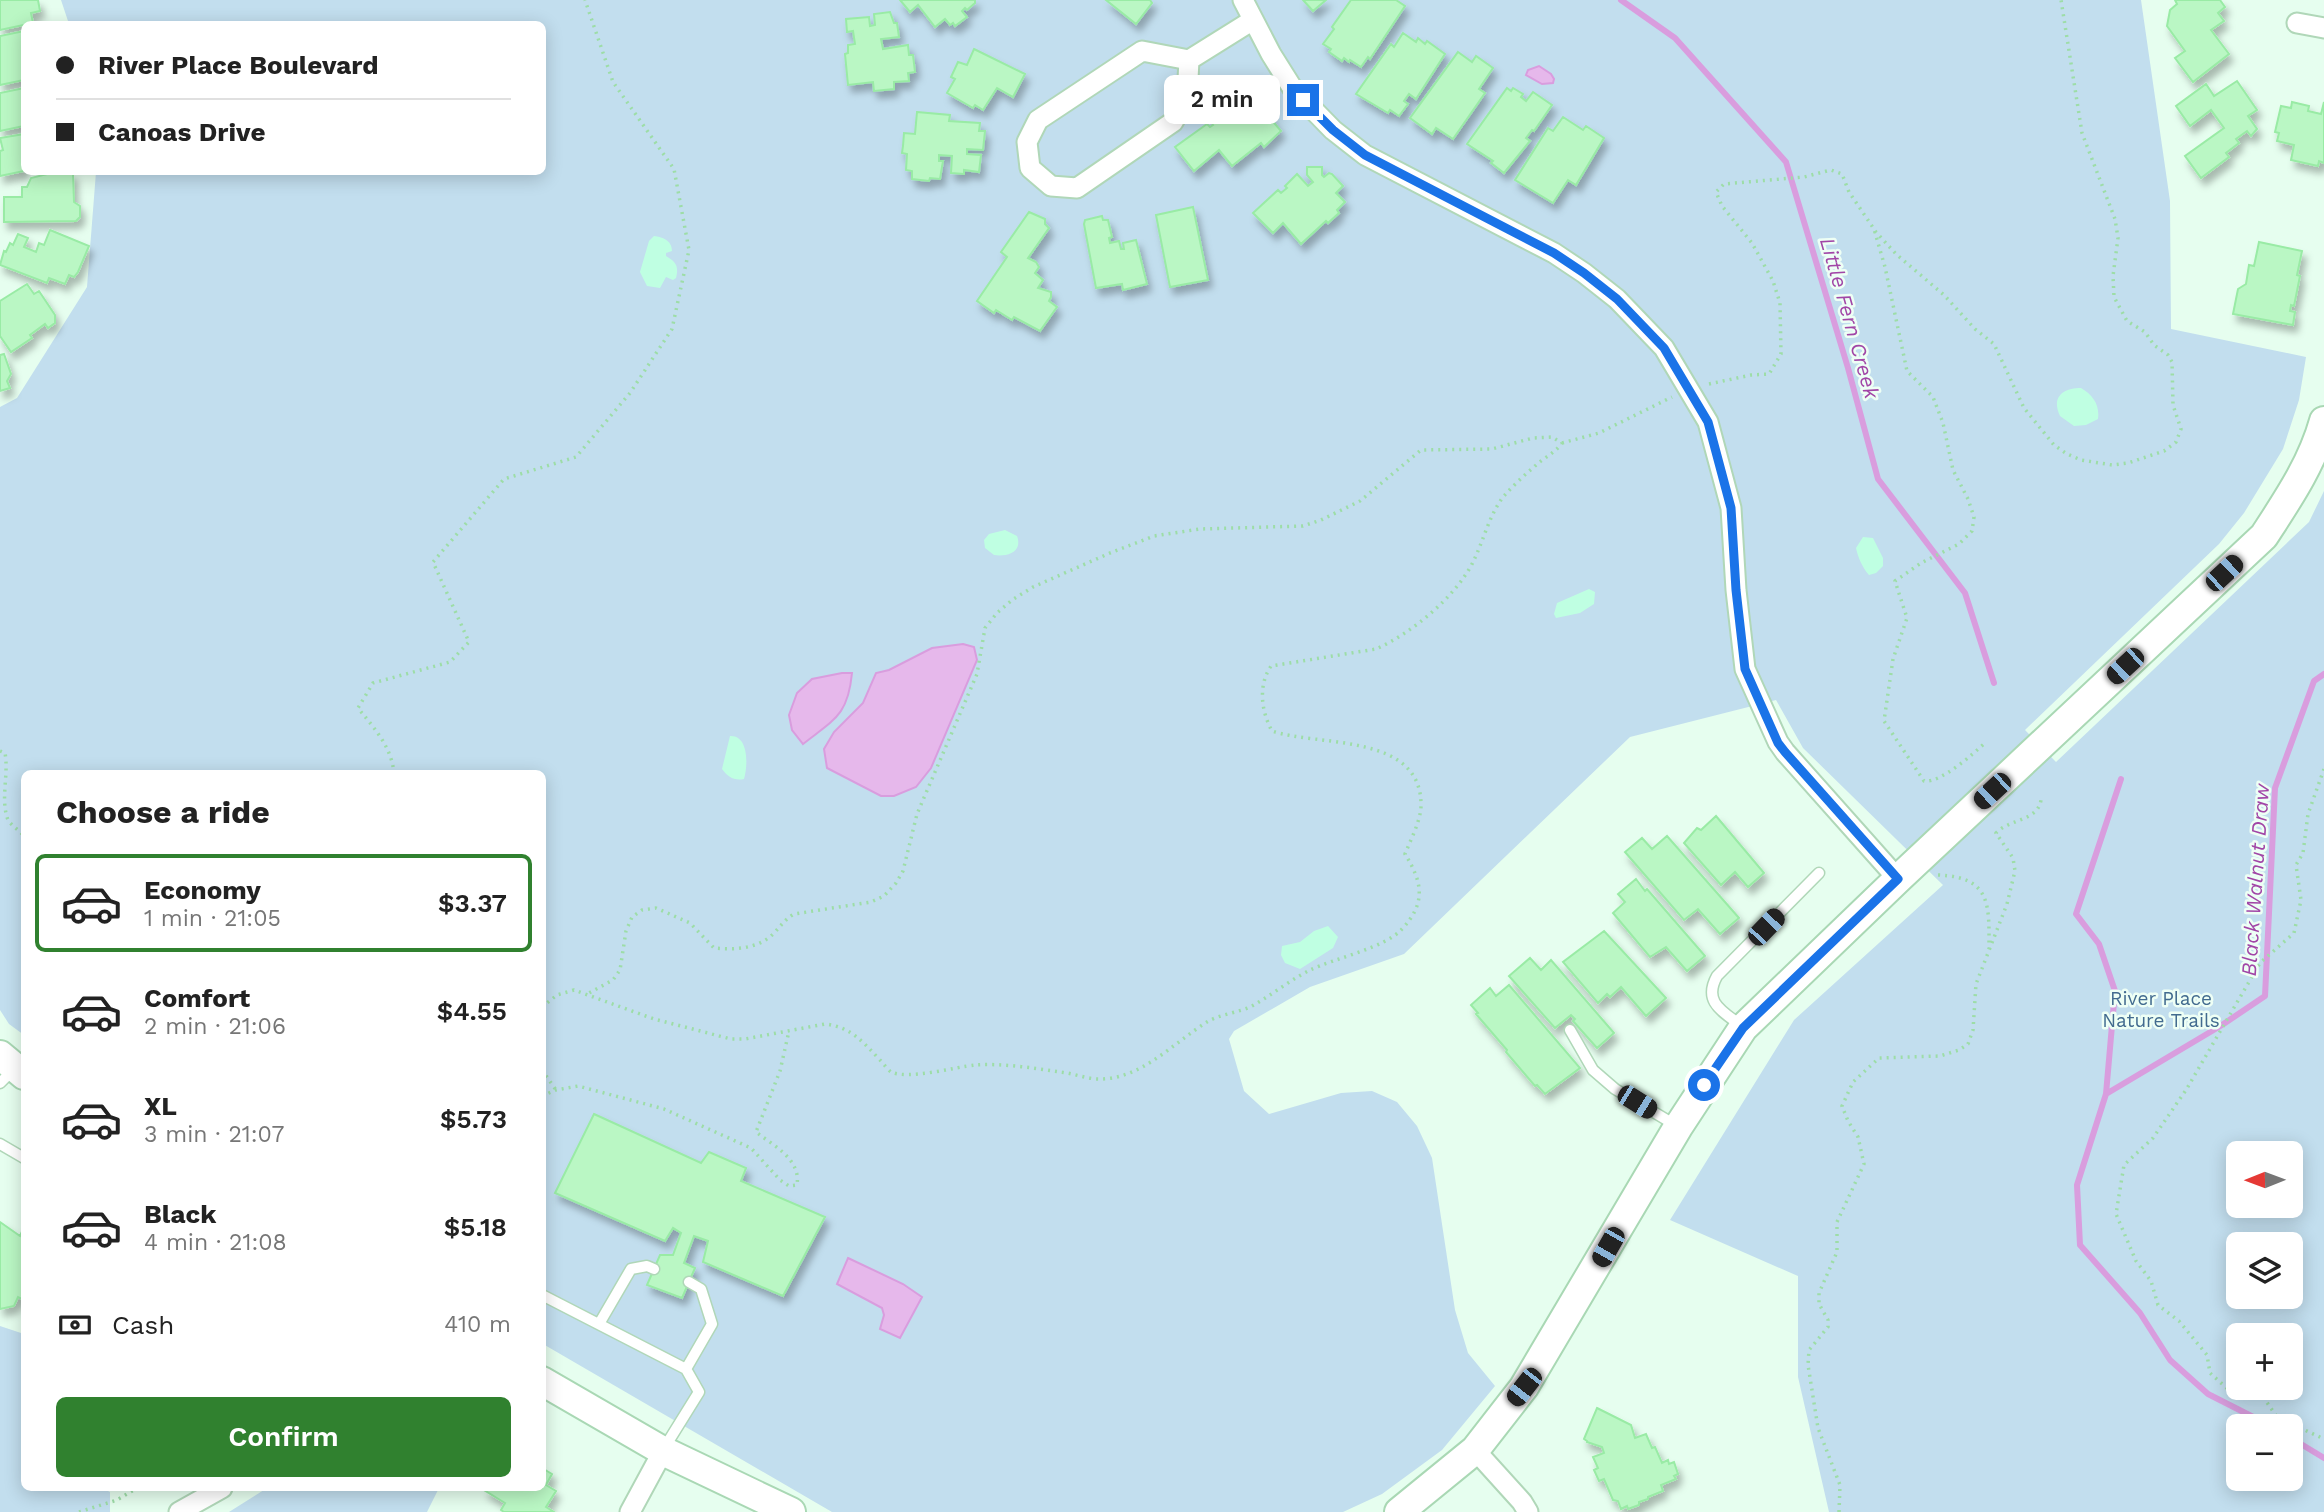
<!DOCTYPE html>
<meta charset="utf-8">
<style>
body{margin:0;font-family:"Work Sans",sans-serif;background:#f6f6f6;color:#222;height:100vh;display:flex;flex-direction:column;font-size:26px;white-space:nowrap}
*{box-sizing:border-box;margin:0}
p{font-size:23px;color:#767676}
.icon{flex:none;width:38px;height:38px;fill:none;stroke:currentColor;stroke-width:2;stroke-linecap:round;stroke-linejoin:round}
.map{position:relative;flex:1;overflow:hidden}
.drawer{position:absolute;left:21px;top:770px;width:525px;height:721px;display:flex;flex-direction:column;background:#fff;border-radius:10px;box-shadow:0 4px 18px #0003}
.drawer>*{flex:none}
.hud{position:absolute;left:21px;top:21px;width:525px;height:154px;border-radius:10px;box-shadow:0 4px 18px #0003;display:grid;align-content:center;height:154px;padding:0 35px;background:#fff}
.needle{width:46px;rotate:269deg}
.controls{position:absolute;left:2226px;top:1141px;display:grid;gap:14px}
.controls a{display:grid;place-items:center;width:77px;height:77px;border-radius:10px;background:#fff;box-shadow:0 4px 18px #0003;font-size:35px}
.end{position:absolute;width:32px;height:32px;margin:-16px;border:9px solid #1a73e8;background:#fff;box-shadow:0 0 0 4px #fff}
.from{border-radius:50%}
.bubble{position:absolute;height:49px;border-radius:10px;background:#fff;box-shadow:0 4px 18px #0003;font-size:23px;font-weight:600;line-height:49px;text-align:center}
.car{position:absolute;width:21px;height:42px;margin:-21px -10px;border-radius:9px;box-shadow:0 0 5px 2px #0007;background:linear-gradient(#222 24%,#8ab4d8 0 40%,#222 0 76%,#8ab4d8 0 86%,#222 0)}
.hud b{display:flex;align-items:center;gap:24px;height:66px;font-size:26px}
.hud b+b{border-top:2px solid #e0e0e0}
.hud i{width:18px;height:18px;background:#222}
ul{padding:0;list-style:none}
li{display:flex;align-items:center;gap:21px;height:98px;margin:0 14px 10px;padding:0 21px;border:4px solid transparent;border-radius:10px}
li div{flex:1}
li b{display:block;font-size:26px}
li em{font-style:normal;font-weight:600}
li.on{border-color:#30812f}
li>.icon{width:63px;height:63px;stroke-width:1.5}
h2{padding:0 35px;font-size:32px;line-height:84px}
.pay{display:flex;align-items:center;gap:18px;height:77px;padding:0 35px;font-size:26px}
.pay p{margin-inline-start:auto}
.button{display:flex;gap:14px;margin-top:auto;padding:14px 35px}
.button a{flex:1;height:80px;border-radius:10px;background:#30812f;color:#fff;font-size:28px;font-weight:600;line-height:80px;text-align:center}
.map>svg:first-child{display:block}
</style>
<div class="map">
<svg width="2324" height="1512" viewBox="0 0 2324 1512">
<defs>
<filter id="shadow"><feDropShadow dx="4" dy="7" stdDeviation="3.5" flood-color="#0004"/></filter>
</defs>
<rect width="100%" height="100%" fill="#e6feef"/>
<path fill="#c2deee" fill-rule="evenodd" d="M61,0H2141L2170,201L2171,329L2306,357L2299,400L2283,449L2244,513L2219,544L2025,730L2056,762L2309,522L2324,491V1512H1829L1798,1377V1276L1670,1220L1794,1020L1943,885L1803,748L1776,700L1630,737L1404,954L1310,987L1234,1031L1229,1039L1244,1091L1269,1114L1341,1093L1372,1091L1397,1102L1417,1126L1432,1158L1455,1310L1468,1353L1495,1386L1442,1450L1382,1494L1343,1512H832L543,1344L542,774H24V1035L9,1024L0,1010V407L17,398L87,287L96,172H542V24H69ZM2238,1153H2291V1206H2238ZM2238,1244H2291V1297H2238ZM2238,1335H2291V1388H2238ZM2238,1426H2291V1479H2238Z
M0,1326L24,1334V1488H102L110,1492V1512H0Z
M267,1488H439L427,1512H229Z"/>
<path fill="#bfffe2" d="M654,236C662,237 672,240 672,251L666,253V256C676,262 679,266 676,278L673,280L666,277L660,288L647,286L640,272L649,241Z
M2081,388C2093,395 2100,405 2098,419L2086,425L2074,426L2060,416C2051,397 2063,388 2081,388Z
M1005,530L1017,536C1023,552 1007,557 994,555L985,548L984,540L989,534Z
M1863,537L1873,538L1883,558V566L1876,573L1869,575C1862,567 1858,557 1856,548Z
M1589,589L1595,592L1594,604L1580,613L1556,618L1554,614L1557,603Z
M730,736C749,735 748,766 744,779C734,781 728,777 722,769Z
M1328,926L1338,937L1333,948L1300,969L1285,963L1281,955L1282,946L1300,942L1314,931Z"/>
<path fill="#e6b8eb" stroke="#d99dde" stroke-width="2" d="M1539,66L1551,74L1554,79L1553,83L1542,84L1526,75L1528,70Z
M963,644L974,647L977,660L931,768L916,787L894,796H881L827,768L824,749L834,732L863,703L876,673L889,670L932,648Z
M842,673H852C848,715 835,719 803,744L792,730L789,715L797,693L812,679Z
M848,1258L903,1284L922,1297L900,1338L880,1329L884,1315L882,1308L837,1284Z"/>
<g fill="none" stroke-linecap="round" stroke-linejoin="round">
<path stroke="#d99dde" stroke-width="6" d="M1621,0L1675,38L1786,162L1848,368L1878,479L1965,593L1994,683
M2121,779L2076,914L2099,944L2115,991L2106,1094L2077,1185L2080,1245L2140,1313L2170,1360L2208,1394L2271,1426
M2106,1094L2222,1025L2265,996L2275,788L2314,681L2324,674
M2291,1438L2324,1458"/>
</g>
<path fill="#baf7c4" stroke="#99eba5" stroke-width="2" filter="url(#shadow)" d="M0,0H38L40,11L31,13L33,23L0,30Z
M900,0H975V3L967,10L965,8L962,11L967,17L955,26L953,23L950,25L945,19L935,27L918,5L910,12Z
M1106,0H1150L1152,3L1136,24Z
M1303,0H1326L1313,11Z
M1351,0H1396L1405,6L1370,59L1368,57L1361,67L1350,60L1349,62L1344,58L1342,61L1329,52L1331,49L1323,44L1334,29L1332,27Z
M2175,0H2220L2225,7L2218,13L2224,21L2211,30L2229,54L2193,82L2175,58L2185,51L2167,26L2170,10L2177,4Z
M890,12L894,23H897L899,37L881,39L883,49L908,45L909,55H913L915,72L908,73L909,81L894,82V89L874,91L873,82L848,85L845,54L848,53V45L855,44L853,31L847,32L846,19L869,17L870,26L875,25L874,14Z
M24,31V80L0,85V36Z
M1403,33L1416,42L1418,38L1425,44L1427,41L1445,54L1416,99L1409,94L1404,101L1408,104L1399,116L1390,110L1388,113L1356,94L1391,44L1394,47Z
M974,49L1025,74L1013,97L997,88L983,110L975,105L973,108L947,93L955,79L951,77L958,62L967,65Z
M1458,52L1472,62L1476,56L1493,68L1479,89L1485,93L1453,139L1436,128L1432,134L1410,118Z
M2237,81L2257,110L2248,116L2257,129L2251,136L2247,131L2236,139L2239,143L2226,153L2229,157L2201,178L2185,156L2224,128L2211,110L2190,126L2176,106L2206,84L2214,96Z
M24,88V126L0,131V93Z
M1507,88L1511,91L1513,88L1523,94L1521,97L1526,101L1533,92L1552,105L1534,131L1532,130L1526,138L1530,141L1504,173L1491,163L1493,161L1467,144Z
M1248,92L1281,131L1264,147L1261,143L1232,166L1219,150L1194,171L1175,147L1207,124L1210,127L1213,125L1209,119Z
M2292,102L2309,106L2308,111L2321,114L2324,102V163L2319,161L2318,166L2291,160L2294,145L2277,141L2279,133L2275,132L2281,106L2291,108Z
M917,112L950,115L949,121L980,123L979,131H985L983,150L967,149V154L981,155L979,172L964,170V174L951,173L952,156L939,155V161H943L940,179L930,178L929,181L912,179V171L906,170L907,154L902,153L903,146L904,133L915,134Z
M1563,117L1583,130L1586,126L1604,138L1576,185L1568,180L1553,203L1515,180L1548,128L1553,131Z
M24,134V171L0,176V151L3,150L0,138Z
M1307,167H1322V175L1324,177L1329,173L1332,174L1343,186L1336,193L1345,202L1337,210L1339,213L1328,223L1326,221L1301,244L1283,223L1273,233L1253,213L1278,190L1281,193L1287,188L1285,186L1297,174L1308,186L1313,182L1307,175Z
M51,173H73L74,202L80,206V217L76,221L4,222V197H22V187H27L31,178Z
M1193,207L1208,280L1170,287L1156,215Z
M1029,212L1045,219V224L1049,228L1028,258L1036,262L1039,267L1035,273L1043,280L1038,288L1051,292V297L1049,301L1057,307L1040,331L1014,317L1012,320L996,310L994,313L977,301L1007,257L1001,252Z
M1102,216L1103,220H1108L1112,237L1109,238L1110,243L1119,241L1121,249H1124L1123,243L1136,240L1147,284L1123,290L1122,284L1096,288L1084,224L1085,220Z
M50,230L89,246L78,272L74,277L69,275L65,284L49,278L47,283L0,265L4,251L6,252L10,243L13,245L18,234L28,238L24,247L36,252L39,243L44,245Z
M2259,242L2302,251L2297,275L2300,276L2294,306L2291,305L2290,311L2295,312L2293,325L2233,314L2238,289L2246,284L2249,265L2254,266Z
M27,284L34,294L39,291L55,315V323L48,328L45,324L30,335L32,338L11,352L0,336V301Z
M4,354L11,374L7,381L10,388L0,391V355Z
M1716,816L1764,873L1748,887L1735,872L1721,885L1684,843L1697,828L1701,830Z
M1667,836L1739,918L1720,934L1698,909L1684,920L1625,852L1642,838L1652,849Z
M1636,879L1645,891L1647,889L1705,956L1687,971L1666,947L1650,957L1613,913L1625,902L1618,894Z
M1604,931L1666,998L1646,1016L1621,987L1610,997L1607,994L1598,1003L1563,962Z
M1530,958L1541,970L1551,960L1614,1033L1597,1048L1573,1021L1575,1019L1571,1015L1555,1028L1509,976Z
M1509,985L1580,1068L1545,1094L1537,1085L1535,1086L1506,1052L1507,1050L1476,1014L1478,1013L1471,1005L1490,988L1496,996Z
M594,1114L701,1163L709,1152L746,1168L741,1181L825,1217L783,1296L703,1262L708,1241L694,1236L684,1263L695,1268L682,1298L647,1285L660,1255H673L681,1233L673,1228L665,1241L555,1193Z
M0,1222L20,1236L24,1227V1300L18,1297L14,1306L0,1309Z
M1597,1408L1631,1425L1635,1438L1646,1434L1652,1448L1655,1447L1662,1463L1668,1460L1669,1464L1674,1462L1678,1474L1674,1476L1676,1479L1661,1485L1663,1491L1648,1497V1499L1639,1502V1505L1628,1509L1627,1506L1621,1509L1618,1501L1613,1500L1604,1479L1599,1481L1594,1470L1598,1468L1593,1457L1604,1453L1602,1447L1587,1442V1441L1584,1439Z
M542,1468L552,1474L546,1485L556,1491L546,1507L554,1512H504L501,1510L505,1503L484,1490L486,1488H542Z"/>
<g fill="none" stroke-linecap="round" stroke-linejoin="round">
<defs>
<path id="lane" d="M1743,1027C1724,1012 1702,1003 1717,976L1819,873
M1570,1030L1593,1070L1615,1089L1677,1126
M0,1083L14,1069
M0,1144L24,1158
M542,1295L686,1369L699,1392L663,1450
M599,1324L631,1269L647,1266L654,1269
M686,1369L712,1324L701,1289L689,1282"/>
<path id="street" d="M1243,0L1271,54L1293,89L1333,130L1365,155L1554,253L1584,273L1617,299L1664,348L1708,422L1731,508L1736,590L1745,669L1778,742L1785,752L1898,879
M2297,23L2324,28
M1189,60L1187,98L1173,122L1077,188L1051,186L1030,168L1027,142L1038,120L1142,51L1189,60L1253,20
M1475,1450L1522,1502L1528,1512
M179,1512L222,1488
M630,1512L663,1451"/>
<path id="secondary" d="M0,1055L24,1075
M542,1381L663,1451L791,1512
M1399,1512L1475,1450L1524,1387L1678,1127L1743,1028L1898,879L2264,536C2288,499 2312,464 2324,421"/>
</defs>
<use href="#lane" stroke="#b0d7b8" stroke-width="13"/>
<use href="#street" stroke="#b0d7b8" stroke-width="23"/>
<use href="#secondary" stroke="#a9d8b4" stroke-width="32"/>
<path stroke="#9ddda7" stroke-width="3.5" stroke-dasharray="2 5" stroke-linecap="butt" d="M1875,231L1896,254L1944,295L1975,329L1994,344L2024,408L2054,445L2067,454L2081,460L2112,465L2128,463L2164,451L2176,442L2181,429L2173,405L2172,362L2168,355L2154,345L2145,332L2127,321L2114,297L2113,276L2118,238L2115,219L2082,133L2061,0
M1709,384L1751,375L1769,374L1781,354L1780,303L1773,281L1752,243L1722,206L1716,192L1724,184L1804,177L1831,170L1842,174L1849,192L1874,229L1885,267L1907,371L1933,397L1943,423L1953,470L1968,499L1974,517L1972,531L1959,544L1921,563L1895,581L1907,618L1893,659L1884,721L1924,781C1941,783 1973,754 1986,742
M1562,443L1599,433L1672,397
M0,751L5,753C9,775 0,799 8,820C12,826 20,831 24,836
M2324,769L2308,814L2303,853L2296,865L2301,900L2294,933L2260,963L2186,1090L2153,1138L2124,1165L2116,1214L2136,1261L2151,1281L2158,1305L2179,1321L2207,1355L2210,1373L2230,1391H2259L2277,1417L2324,1439
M394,774C392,747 374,728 358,708L373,683L450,662L469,642L433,562L504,479L576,457L630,393L672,329L689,250L674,169L613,82L585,0
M1938,875C1992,877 1989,906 1989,949
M542,1007L557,995L574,990L654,1019L731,1039H745L825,1024C851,1027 863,1042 880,1060C883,1063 888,1070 891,1072C909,1080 955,1067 975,1065C1002,1063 1033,1068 1060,1072C1072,1073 1084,1078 1096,1079C1140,1081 1173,1043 1207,1022C1220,1014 1238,1013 1252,1006C1272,995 1290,980 1310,970C1335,958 1385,948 1402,929C1426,903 1423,883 1405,854C1411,839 1420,822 1421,807C1423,732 1318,747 1272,731C1261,711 1258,685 1271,666L1376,649C1412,633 1457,596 1474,560C1484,539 1489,516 1503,497C1512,487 1523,476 1534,467C1543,458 1554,454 1562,443L1552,437L1533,438L1492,449L1421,450L1360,501L1321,520L1303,526L1200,529L1154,536L1110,553L1033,587L1012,600L997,613L985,628L977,674L917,814L903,871L896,883L884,896L871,902L794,914C784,920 781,926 773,934C758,949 734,950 714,948L690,923L656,908L642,910L632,917L626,931L620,970L613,980L589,993
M542,1070L556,1090
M542,1096L556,1090L578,1086L664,1109L751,1148L780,1180L789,1186L797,1185C801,1159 774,1146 756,1132L780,1071L789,1031
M79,1512L117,1500L137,1488
M1839,1512L1840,1485L1818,1428L1808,1365L1809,1350L1828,1327V1320L1819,1304V1293L1837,1252V1222L1864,1164L1858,1137L1848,1121L1842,1106L1853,1082L1879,1058L1940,1056L1959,1050L1968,1044L1973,1030L1976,984L2007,904L2015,871L2013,858L1996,833C2009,819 2038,821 2041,800"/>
<use href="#lane" stroke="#fff" stroke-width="10"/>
<use href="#street" stroke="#fff" stroke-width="19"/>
<use href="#secondary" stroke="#fff" stroke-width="28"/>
</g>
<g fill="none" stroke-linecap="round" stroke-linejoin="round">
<path stroke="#1a73e8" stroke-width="9" d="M1303,100L1333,130L1365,155L1554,253L1584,273L1617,299L1664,348L1708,422L1731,508L1736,590L1745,669L1778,743L1785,752L1898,879L1743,1028L1704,1085"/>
</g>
<g text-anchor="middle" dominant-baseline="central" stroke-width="5" stroke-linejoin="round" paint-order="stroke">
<g font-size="19" fill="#426b8f" stroke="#eefff5">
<text x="2161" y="998">River Place<tspan x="2161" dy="22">Nature Trails</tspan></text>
</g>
<g font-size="21" font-style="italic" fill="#a146a7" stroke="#eefff5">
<text transform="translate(1850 318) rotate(74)">Little Fern Creek</text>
<text transform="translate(2255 880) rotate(-86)">Black Walnut Draw</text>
</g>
</g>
</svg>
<div class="controls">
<a><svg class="needle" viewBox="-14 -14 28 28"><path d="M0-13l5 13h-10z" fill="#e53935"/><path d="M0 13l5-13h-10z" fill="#767676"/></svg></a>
<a><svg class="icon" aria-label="layers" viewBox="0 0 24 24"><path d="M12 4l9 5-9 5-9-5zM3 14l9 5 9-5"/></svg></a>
<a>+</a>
<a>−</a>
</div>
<i class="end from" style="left:1704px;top:1085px"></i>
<i class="end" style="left:1303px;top:100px"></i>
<div class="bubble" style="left:1164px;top:75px;width:116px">2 min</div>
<i class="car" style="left:2224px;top:573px;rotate:47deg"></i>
<i class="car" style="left:2125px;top:666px;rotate:227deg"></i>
<i class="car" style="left:1992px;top:791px;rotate:227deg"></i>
<i class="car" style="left:1766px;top:927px;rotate:44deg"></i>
<i class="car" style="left:1637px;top:1102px;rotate:122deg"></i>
<i class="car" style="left:1608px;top:1247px;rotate:210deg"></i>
<i class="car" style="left:1524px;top:1387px;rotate:218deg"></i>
<div class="hud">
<b><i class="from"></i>River Place Boulevard</b>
<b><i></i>Canoas Drive</b>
</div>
<section class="drawer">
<h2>Choose a ride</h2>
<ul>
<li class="on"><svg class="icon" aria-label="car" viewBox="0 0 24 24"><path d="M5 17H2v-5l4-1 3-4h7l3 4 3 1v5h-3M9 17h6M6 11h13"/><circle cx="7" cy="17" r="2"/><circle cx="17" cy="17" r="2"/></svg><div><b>Economy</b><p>1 min · 21:05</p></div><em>$3.37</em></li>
<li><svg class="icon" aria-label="car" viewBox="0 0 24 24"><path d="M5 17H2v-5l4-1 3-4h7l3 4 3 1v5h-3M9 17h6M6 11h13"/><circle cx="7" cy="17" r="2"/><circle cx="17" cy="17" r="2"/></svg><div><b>Comfort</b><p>2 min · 21:06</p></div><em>$4.55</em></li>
<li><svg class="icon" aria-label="car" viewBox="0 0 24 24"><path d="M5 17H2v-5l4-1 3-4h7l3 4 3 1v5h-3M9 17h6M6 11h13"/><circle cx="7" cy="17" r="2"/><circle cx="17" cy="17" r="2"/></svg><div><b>XL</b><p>3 min · 21:07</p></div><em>$5.73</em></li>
<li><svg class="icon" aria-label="car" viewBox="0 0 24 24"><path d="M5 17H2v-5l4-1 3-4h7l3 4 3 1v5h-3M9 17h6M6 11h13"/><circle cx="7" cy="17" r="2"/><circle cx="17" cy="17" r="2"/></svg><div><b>Black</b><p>4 min · 21:08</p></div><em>$5.18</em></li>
</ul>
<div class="pay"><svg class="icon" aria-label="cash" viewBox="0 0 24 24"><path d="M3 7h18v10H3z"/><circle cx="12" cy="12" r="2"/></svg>Cash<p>410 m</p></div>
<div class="button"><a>Confirm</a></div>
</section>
</div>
